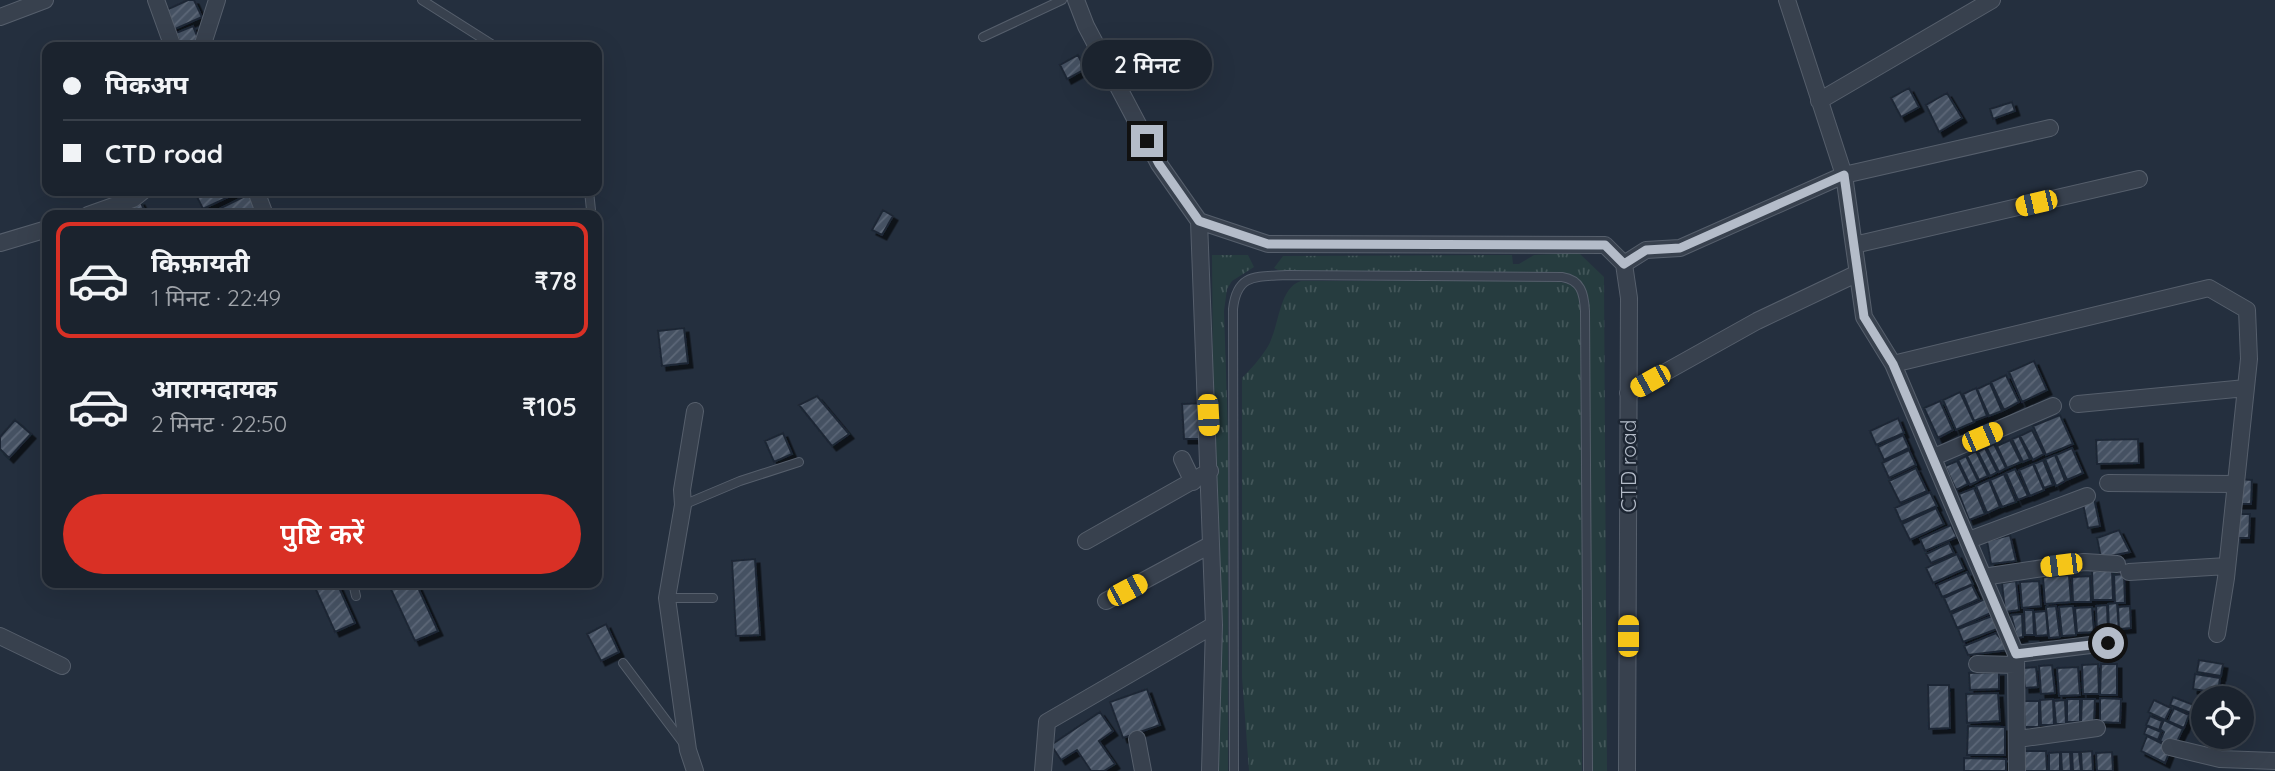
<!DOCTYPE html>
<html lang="hi">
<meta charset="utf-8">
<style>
body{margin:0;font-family:Quicksand,"Noto Sans Devanagari",sans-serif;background:#282f3a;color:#f1f3f6;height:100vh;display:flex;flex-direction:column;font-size:26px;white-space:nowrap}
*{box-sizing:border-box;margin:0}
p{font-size:23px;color:#a0a4aa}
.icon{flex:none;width:38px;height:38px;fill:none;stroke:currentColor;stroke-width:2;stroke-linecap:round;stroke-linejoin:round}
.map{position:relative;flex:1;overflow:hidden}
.panel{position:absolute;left:42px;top:210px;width:560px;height:378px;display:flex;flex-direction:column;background:#1b232e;border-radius:14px;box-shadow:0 7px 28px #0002,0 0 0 2px #39404a}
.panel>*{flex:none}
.top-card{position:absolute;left:42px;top:42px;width:560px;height:154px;border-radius:14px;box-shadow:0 7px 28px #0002,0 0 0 2px #39404a;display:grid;align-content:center;height:154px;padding:0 21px;background:#1b232e}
.fabs{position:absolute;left:2191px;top:686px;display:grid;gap:14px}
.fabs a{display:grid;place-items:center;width:63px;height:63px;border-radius:50%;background:#1b232e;box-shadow:0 7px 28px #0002,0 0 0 2px #39404a;font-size:35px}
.end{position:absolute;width:32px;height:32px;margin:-16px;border:9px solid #b4bcc9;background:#111;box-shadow:0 0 0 4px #111}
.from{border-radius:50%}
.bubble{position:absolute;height:49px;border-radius:24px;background:#1b232e;box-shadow:0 7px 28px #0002,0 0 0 2px #39404a;font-size:23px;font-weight:600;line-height:49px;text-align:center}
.car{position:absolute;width:21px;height:42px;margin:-21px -10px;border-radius:9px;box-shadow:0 0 5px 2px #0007;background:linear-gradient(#f5c518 24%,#345 0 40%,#f5c518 0 76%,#345 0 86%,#f5c518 0)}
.top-card b{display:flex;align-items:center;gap:24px;height:66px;font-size:26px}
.top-card b+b{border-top:2px solid #39404a}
.top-card i{width:18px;height:18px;background:#f1f3f6}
ul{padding:12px 0 0;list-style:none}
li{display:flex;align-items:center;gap:21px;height:116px;margin:0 14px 10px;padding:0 7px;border:4px solid transparent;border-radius:14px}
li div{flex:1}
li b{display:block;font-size:26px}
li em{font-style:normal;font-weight:600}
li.selected{border-color:#d93025}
li>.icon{width:63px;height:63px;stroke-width:1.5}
.button{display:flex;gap:14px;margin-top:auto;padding:14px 21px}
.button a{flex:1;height:80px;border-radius:42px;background:#d93025;color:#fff;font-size:28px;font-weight:600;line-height:80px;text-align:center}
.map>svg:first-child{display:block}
</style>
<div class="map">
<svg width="2275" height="771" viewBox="0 0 2275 771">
<defs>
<pattern id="grass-tufts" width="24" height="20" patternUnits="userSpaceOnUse" patternTransform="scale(1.75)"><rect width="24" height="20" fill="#263c3f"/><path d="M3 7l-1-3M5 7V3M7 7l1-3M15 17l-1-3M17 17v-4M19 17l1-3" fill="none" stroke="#435659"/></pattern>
<pattern id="building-hatch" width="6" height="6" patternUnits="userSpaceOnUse" patternTransform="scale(1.75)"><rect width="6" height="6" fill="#455162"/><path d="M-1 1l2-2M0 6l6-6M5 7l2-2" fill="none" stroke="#5d6877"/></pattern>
<filter id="shadow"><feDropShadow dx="4.5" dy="4.5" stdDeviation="0" flood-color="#0009"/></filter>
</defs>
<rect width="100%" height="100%" fill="#242f3e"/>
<path fill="url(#grass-tufts)" d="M1579,253L1604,277L1607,771H1590L1588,305C1587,287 1581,276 1562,274L1284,273L1274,268L1283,256L1512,255L1513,264H1519L1534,255Z
M1212,255H1248L1254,267L1232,281L1227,289L1224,311L1228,435V771H1216Z
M1301,281H1550C1573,283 1578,285 1582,308V771H1249L1242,677V378C1251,369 1260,359 1267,348C1280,327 1278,288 1301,281Z"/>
<path fill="url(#building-hatch)" stroke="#1f2835" stroke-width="2" filter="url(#shadow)" d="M188,0H194L202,17L173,30L164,11Z
M193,26L197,36V47H182L176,33Z
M1078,55L1085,69L1067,79L1060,65Z
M1909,88L1919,107L1901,117L1891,98Z
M1947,93L1962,118L1939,132L1926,105Z
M2012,102L2015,111L1993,119L1990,109Z
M194,191H241L203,209Z
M249,194L259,213L255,215H207Z
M140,201L147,215H109Z
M883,210L893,216L882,235L872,230Z
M684,328L688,363L662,366L658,331Z
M2034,361L2047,390L2022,402L2009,372Z
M2006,375L2019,402L2004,410L1991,382Z
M1990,383L2002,411L1989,416L1977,389Z
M1976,388L1987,416L1974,421L1963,394Z
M1960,392L1974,422L1956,430L1943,400Z
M817,396L849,434L832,446L799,405Z
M1940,401L1953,430L1938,438L1924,408Z
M1205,403L1207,439H1184L1182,404Z
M2060,415L2073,444L2046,455L2033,426Z
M1898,418L1904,433L1876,445L1870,431Z
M15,420L31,434L9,458L0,449V437Z
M2032,430L2044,454L2033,460L2020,436Z
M783,433L792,454L774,462L765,441Z
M1903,435L1909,448L1884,460L1878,447Z
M2019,436L2030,459L2023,462L2012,439Z
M2138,439L2139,463L2097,464L2096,440Z
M2010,440L2021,462L2007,468L1997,446Z
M1994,444L2006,468L1999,472L1987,448Z
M1985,448L1997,472L1990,476L1978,452Z
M2072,448L2083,473L2067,480L2056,455Z
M1909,450L1916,465L1889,478L1882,463Z
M1976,451L1988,476L1979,480L1967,456Z
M2055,455L2065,481L2056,486L2045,459Z
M1966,456L1978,481L1970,485L1958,460Z
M2043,460L2053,485L2044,488L2034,464Z
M1957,461L1968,484L1956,490L1945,466Z
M2033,464L2044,490L2030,496L2019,470Z
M1916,468L1927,491L1900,503L1889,481Z
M2015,469L2028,496L2018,500L2006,473Z
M2004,474L2016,502L2002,507L1990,480Z
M2239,479L2252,480L2251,504H2238Z
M1989,480L2000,507L1987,513L1976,486Z
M1974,488L1985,514L1969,520L1959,494Z
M1930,492L1937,506L1901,522L1895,508Z
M2094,498L2100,526L2088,528L2083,504Z
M1936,508L1944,524L1910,540L1902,524Z
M2238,514H2250L2249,538H2237Z
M1951,525L1957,537L1925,551L1920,539Z
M2119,530L2130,552L2101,558L2097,538Z
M2010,535L2016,561L1991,564L1987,541Z
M1949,543L1954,553L1931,563L1926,554Z
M1957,554L1964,569L1933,583L1926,568Z
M755,559L760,635L736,636L732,561Z
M2112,570L2113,600H2093L2092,571Z
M1967,572L1973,584L1942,597L1937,585Z
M2124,574L2125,603H2115L2114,575Z
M2069,575L2071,602L2045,604L2043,577Z
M2090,576L2091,602H2073L2072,577Z
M2016,581L2019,610L2005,612L2002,583Z
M2039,581L2041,606L2022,608L2020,582Z
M313,583H337L355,623L335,632Z
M388,583H416L438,631L415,641Z
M1972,585L1979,599L1950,612L1944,598Z
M1985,599L1991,613L1957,628L1951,614Z
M2117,603L2119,631H2109L2108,604Z
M2107,605L2108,633H2097L2096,606Z
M2056,606L2060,637L2049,638L2046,607Z
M2073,606L2076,635L2062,636L2059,607Z
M2130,606L2131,628L2119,629L2118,607Z
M2092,607L2094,632L2077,633L2075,608Z
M2024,610H2033L2034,635H2025Z
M2046,611L2048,635L2036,636L2034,612Z
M2022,614L2023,637L2017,638L2011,615Z
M1992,616L1997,629L1963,642L1958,629Z
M606,624L619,652L601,661L587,634Z
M1996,633L2010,650L1968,655L1964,646Z
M2199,660L2223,664L2221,676L2197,672Z
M2098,664L2099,694H2083L2082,665Z
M2101,664H2117V695H2100Z
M2052,665L2055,693L2041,694L2039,666Z
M2036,667L2038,687L2025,688L2023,668Z
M2078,667L2080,695L2059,696L2057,668Z
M1999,672V689L1970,690L1969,673Z
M2195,674L2220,678L2218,693L2193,689Z
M1928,685H1949L1950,728L1929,729Z
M1147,689L1160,725L1123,738L1110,702Z
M1998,693L2000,721L1967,723L1966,694Z
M2173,697L2194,705L2191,713L2170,705Z
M2100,698L2121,699L2120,723L2100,722Z
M2053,699L2054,725H2041L2040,700Z
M2067,699H2080V722H2067Z
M2082,699H2095L2094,722H2081Z
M2065,700L2066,724H2056L2054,701Z
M2154,700L2171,708L2165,720L2148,712Z
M2024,701H2039V727H2025Z
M2174,708L2189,715L2184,728L2168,721Z
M1100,712L1113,731L1099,741L1115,764L1104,771H1091L1077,750L1061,760L1051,745Z
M2150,716L2162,721L2159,730L2146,725Z
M2164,720L2183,729L2174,748L2160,741L2164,732L2160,729Z
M1968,726L2005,727V755H1967Z
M2147,726L2161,732L2158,740L2144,734Z
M2147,736L2171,748L2165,763L2141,751Z
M2024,751H2046L2047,771H2025Z
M2092,751L2093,771H2082L2081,752Z
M2060,752V771H2049V753Z
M2061,752H2070L2071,771H2062Z
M2072,752H2079L2081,771H2073Z
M2112,752L2113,771H2097L2096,753Z
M1964,758L2006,759V771H1964Z"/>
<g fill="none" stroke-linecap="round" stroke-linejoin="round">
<defs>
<path id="service" d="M422,0L496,47
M983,37L1062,0
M586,215L591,210L589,191
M683,505L740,481L799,462
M353,583L356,596
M667,598H713
M623,663L684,744
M1234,771L1233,309C1237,273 1256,277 1287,275L1562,277C1581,280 1584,293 1585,311L1588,771"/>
<path id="minor" d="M156,0L173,47
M1076,0L1086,26L1159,164L1199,221L1268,244L1605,245L1624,264L1629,298L1627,771
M1787,0L1844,175L1864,317L1893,364L2016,654L2017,771
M0,17L45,0
M202,47L217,0
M1819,101L1992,0
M256,191L265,215
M88,215L133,199L143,191
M0,243L47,229
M1854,245L2139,179
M1624,264L1646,250L1680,248L1844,175L2050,128
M1893,364L2209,288L2247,310L2249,359L2226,578L2217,634
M1628,393L1757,321L1858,273
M2078,404L2246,388
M1934,457L2053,406
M1182,459L1193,482
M2108,483L2235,484
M1969,540L2087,496
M1086,541L1210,471
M2129,572L2227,566
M1983,577L2084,562L2117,564
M1106,601L1210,545
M0,636L62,666
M2016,654L2107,643
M1977,664L2016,665
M1137,739L1143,771
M2018,739L2097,728
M2170,747L2220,759L2275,761
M695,771L688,750L667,598L683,505L682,490L695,411
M1043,771L1047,722L1214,625L1199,221
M1210,771L1214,625"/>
</defs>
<use href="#service" stroke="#565f6c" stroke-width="10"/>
<use href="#minor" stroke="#565f6c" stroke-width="18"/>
<use href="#service" stroke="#38414e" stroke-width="8"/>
<use href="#minor" stroke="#38414e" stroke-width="16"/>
</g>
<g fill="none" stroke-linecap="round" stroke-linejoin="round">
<path stroke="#b4bcc9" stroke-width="9" d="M1147,141L1159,164L1199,221L1268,244L1605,245L1624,264L1646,250L1680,248L1844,175L1864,317L1893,364L2016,654L2108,643"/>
</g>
<g text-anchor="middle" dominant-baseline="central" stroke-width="5" stroke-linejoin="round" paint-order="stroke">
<g font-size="21" fill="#b4bcc9" stroke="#1d2633">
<text transform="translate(1628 466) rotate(-90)">CTD road</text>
</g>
</g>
</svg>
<div class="fabs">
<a><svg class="icon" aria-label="locate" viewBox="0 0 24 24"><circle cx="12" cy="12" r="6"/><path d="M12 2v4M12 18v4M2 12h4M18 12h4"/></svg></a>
</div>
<i class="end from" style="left:2108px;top:643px"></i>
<i class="end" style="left:1147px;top:141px"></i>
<div class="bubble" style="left:1082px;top:40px;width:130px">2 मिनट</div>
<i class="car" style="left:2036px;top:203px;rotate:257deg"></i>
<i class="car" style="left:1650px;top:381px;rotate:241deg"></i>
<i class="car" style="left:1208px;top:415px;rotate:177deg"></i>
<i class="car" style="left:1982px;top:437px;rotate:67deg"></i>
<i class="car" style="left:2061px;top:565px;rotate:263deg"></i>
<i class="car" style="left:1127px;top:590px;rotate:62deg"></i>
<i class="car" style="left:1628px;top:636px;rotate:0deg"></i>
<div class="top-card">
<b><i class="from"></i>पिकअप</b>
<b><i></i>CTD road</b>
</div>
<section class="panel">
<ul>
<li class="selected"><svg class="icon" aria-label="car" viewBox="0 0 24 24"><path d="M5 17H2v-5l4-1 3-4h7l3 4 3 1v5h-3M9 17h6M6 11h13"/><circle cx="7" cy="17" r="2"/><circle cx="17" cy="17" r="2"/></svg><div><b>किफ़ायती</b><p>1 मिनट · 22:49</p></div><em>₹78</em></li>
<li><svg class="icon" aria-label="car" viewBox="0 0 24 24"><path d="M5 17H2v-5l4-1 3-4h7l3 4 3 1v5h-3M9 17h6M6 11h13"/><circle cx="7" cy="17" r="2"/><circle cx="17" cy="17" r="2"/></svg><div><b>आरामदायक</b><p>2 मिनट · 22:50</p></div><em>₹105</em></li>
</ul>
<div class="button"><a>पुष्टि करें</a></div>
</section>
</div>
